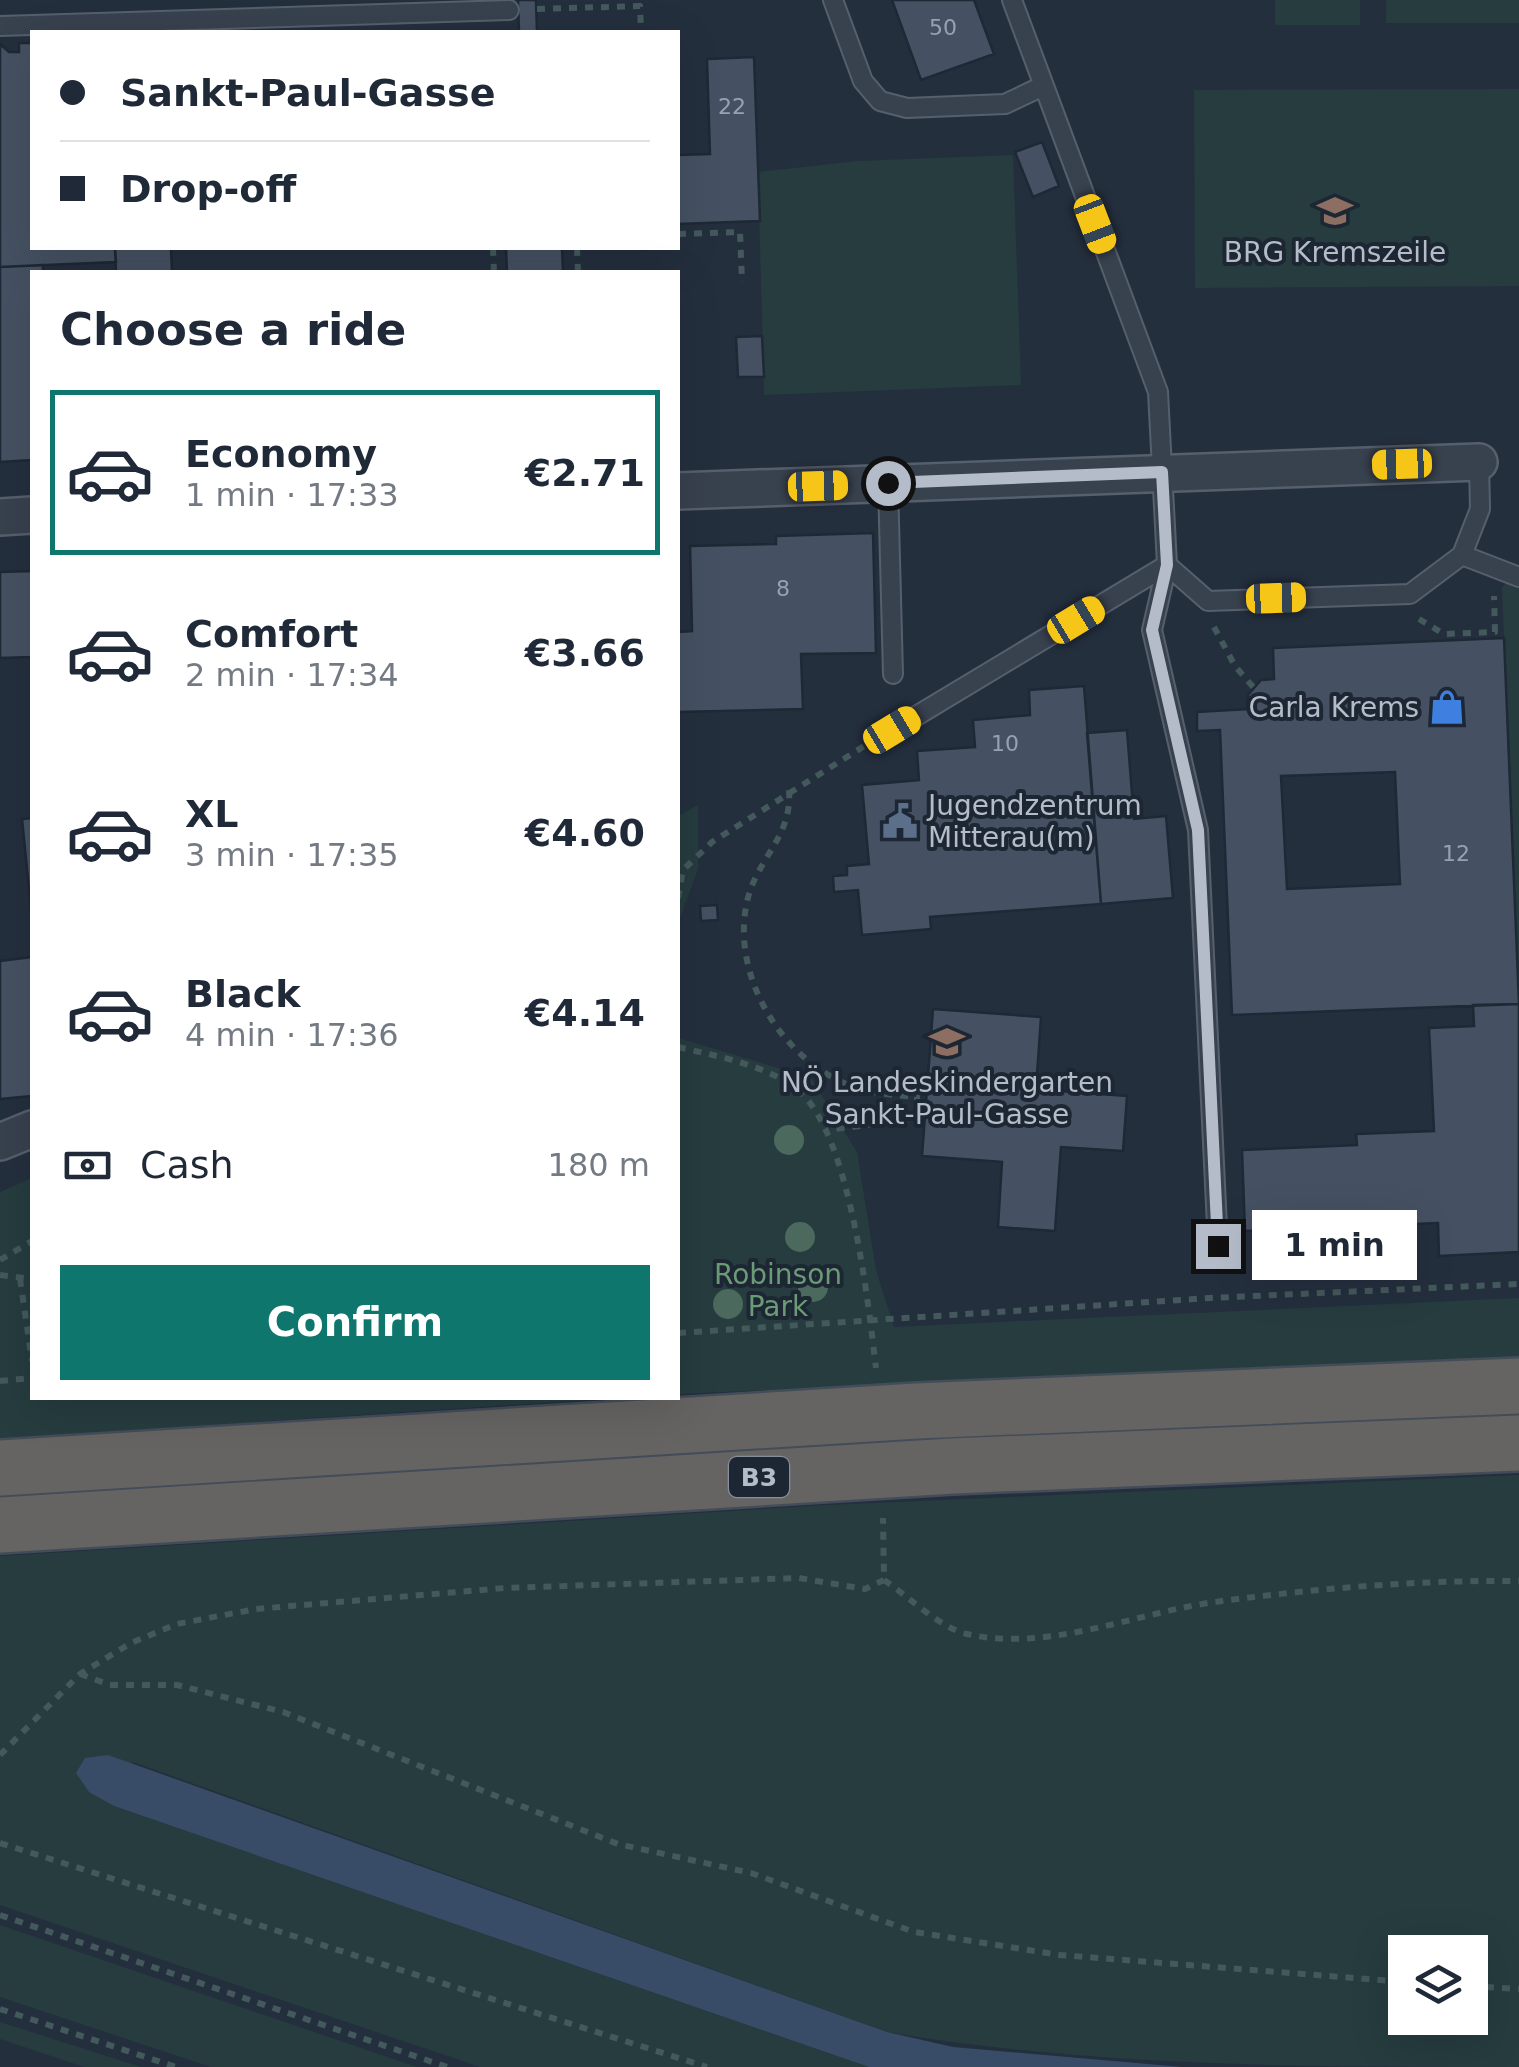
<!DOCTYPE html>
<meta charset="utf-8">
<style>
body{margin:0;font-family:"DejaVu Sans",sans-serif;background:#f2f2f3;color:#1f2937;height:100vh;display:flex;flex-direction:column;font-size:38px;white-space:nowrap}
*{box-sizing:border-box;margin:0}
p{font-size:32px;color:#747a83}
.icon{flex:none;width:55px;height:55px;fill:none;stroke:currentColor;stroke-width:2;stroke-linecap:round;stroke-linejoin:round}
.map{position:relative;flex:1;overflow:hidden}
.panel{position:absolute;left:30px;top:270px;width:650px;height:1130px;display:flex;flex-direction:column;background:#fff;border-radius:0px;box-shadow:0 10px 40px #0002}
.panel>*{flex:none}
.top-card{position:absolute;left:30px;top:30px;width:650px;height:220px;border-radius:0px;box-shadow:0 10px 40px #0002;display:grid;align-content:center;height:220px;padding:0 30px;background:#fff}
.tools{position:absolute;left:1388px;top:1935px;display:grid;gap:20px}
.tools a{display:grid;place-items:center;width:100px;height:100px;border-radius:0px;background:#fff;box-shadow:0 10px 40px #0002;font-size:50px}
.end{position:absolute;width:45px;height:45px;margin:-22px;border:12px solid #b4bcc9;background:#111;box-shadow:0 0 0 5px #111}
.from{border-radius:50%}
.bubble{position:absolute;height:70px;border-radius:0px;background:#fff;box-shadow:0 10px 40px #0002;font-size:32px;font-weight:700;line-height:70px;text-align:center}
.car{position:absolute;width:30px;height:60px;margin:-30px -15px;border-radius:12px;box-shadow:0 0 8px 2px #0007;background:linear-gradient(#f5c518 24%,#345 0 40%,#f5c518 0 76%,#345 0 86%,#f5c518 0)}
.top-card b{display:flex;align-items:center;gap:35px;height:95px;font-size:38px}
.top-card b+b{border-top:2px solid #e0e1e3}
.top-card i{width:25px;height:25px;background:#1f2937}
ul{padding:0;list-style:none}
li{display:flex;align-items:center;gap:30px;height:165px;margin:0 20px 15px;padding:0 10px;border:5px solid transparent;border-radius:0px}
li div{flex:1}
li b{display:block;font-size:38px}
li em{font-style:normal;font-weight:700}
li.active{border-color:#0f766e}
li>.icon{width:90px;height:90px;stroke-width:1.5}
h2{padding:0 30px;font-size:45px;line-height:120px}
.pay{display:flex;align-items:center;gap:25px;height:110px;padding:0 30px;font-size:38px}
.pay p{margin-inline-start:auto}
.button{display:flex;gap:20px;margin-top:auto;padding:20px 30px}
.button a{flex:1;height:115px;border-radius:0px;background:#0f766e;color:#fff;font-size:40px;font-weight:700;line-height:115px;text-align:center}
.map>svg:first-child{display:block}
</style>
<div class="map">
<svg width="1519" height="2067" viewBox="0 0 1519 2067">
<rect width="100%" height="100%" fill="#242f3e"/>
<path fill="#263c3f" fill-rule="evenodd" d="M1275,0H1360V25H1275Z
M1386,0H1519V23H1386Z
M1519,89V286L1195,288L1194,90Z
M1013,155L1021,385L764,395L758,172L858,161Z
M1519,564V995L1502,588Z
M698,805V869L678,924V816Z
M678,1038L811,1078L857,1152L876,1270L894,1327L1519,1298V1358L678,1394Z
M32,1178V1398H617L0,1439V1192Z
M1519,1475V2067C1310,2067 1092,2067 887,2032L133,1762L114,1806L869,2067H480L0,1905V1556L827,1505ZM1405,1952H1470V2018H1405Z
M0,1925L417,2067H211L0,1997Z
M0,2022L141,2067H84L0,2039Z"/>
<path fill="#394c67" d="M108,1755L887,2032L953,2047L1182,2067H869L114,1806L89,1792L76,1773L85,1758Z"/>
<path fill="#455162" stroke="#1f2835" stroke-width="2.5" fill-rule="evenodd" d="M518,0H536L537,32H519Z
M892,0H974L994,54L921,80Z
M19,43H32V248H115L116,262L0,267V44L9,52H19Z
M754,57L760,221L678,224V155L710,154L707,59Z
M1042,142L1059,186L1033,197L1015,152Z
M115,248H171L172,272H116Z
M506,248H562L563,272H507Z
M43,265V272H32V460L0,462V267Z
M762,336L764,377H738L736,337Z
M873,533L876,653L801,654L803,709L678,712V632L692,631L690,546L776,544V536Z
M32,571V657L0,658V572Z
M1504,638L1519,1004L1232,1015L1220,730L1197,731V712L1248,709V695L1254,688L1261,680L1274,679L1273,648ZM1395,772L1400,884L1287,889L1281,776Z
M1084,686L1101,904L930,917L931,929L862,935L858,890L834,892L833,876L847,875V866L869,864L862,785L919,780L917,751L975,747L973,720L1030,715L1029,690Z
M1127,730L1134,819L1166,816L1173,898L1101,904L1087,733Z
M32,818V919L22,819Z
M717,905L718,920L701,921L700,906Z
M32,957V1096L0,1099V961Z
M1519,1004V1252L1439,1256L1438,1223L1245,1231L1242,1150L1357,1145L1356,1134L1434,1131L1429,1028L1474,1026L1473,1005Z
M933,1009L1041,1017L1036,1089L1127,1096L1123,1151L1061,1147L1055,1231L998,1227L1002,1162L922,1156Z"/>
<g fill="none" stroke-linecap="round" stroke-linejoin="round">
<defs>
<path id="service" d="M833,0L863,81L880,101L907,108L1005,104L1043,86
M1012,0L1158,392L1167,565L1152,630L1198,830L1218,1247
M0,26L509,10
M888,483L893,674
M1462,555L1519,577
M1167,565L1208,601L1410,594L1462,555L1480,509L1479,462
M893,730L1167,565"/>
<path id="minor" d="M678,491L1479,462
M0,517L32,515
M0,1142L32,1129"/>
<path id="trunk" d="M0,1468L917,1411L1519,1386
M0,1525L952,1466L1519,1443"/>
</defs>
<use href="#service" stroke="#565f6c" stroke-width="22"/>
<use href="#minor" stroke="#565f6c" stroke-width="40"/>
<use href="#trunk" stroke="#434c59" stroke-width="60"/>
<path stroke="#44595c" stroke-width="6" stroke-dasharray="8 8" stroke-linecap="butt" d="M537,9L640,6L641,32
M678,234L740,232L742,282
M493,248L494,272
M577,248L578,272
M1419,619L1444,634L1495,632L1494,596
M1214,627L1235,666L1254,688
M789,790C792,832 765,852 751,888C724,964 777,1057 849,1085C871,1094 894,1095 917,1097V1119L827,1130
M678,898L683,870L712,842L869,743
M678,1047C716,1056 768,1065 799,1091C850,1135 868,1301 876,1368
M0,1260L32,1241
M0,1275L32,1279
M20,1279L32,1361
M678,1333L1210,1298L1519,1284
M0,1381L32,1378
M884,1580C908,1596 940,1628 967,1634C1050,1653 1140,1611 1222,1601C1321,1588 1420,1580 1519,1581
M80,1674L110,1685H177L283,1712L618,1844L751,1873L914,1932L1060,1955L1405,1982
M0,1755L80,1674L131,1643L177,1624L256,1609L505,1588L799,1578L865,1589L884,1580L883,1518
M0,1843L707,2067
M0,1915L447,2067
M1470,1986L1519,1989
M0,2009L176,2067"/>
<use href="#service" stroke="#38414e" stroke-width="18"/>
<use href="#minor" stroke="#38414e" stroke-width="35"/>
<use href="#trunk" stroke="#656462" stroke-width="55"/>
</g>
<g fill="#4b6a5d">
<circle cx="789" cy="1140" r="15"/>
<circle cx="800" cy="1237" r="15"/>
<circle cx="813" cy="1287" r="15"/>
<circle cx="728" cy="1304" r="15"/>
</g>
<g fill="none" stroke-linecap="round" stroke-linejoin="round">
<path stroke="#b4bcc9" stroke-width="12" d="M888,483L1162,472L1167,565L1152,630L1198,830L1218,1246"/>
</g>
<defs>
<symbol id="school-bare" viewBox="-9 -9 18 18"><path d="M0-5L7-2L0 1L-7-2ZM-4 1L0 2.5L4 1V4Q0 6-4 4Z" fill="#8d6e63" stroke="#1d2633" stroke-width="2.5" paint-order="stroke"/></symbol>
<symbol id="shop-bare" viewBox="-9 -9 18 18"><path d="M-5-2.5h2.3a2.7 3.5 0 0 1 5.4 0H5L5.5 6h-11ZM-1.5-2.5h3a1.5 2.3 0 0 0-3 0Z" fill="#3f7fe0" stroke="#1d2633" stroke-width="2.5" paint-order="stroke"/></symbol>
<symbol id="civic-bare" viewBox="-9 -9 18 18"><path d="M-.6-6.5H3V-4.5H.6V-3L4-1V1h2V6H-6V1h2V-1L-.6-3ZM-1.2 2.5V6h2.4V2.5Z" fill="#5c6f8a" stroke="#1d2633" stroke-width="2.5" paint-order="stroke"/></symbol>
</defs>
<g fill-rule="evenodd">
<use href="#school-bare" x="1310" y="186" width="50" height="50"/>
<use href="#shop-bare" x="1422" y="682" width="50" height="50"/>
<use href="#civic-bare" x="875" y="796" width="50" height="50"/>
<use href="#school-bare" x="922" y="1017" width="50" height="50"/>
</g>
<g text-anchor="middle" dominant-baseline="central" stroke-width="8" stroke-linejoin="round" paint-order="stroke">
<g font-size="22" fill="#98a1af">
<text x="943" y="27">50</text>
<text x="732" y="106">22</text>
<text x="783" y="588">8</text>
<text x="1005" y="743">10</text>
<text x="1456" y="853">12</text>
</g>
<rect fill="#1d2633" stroke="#878f9c" stroke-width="2.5" x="729" y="1457" width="60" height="40" rx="8"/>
<g font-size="25" font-weight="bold" fill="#b4bcc9">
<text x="759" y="1477">B3</text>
</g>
<g font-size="28" fill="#b4bcc9" stroke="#1d2633">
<text x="1335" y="252">BRG Kremszeile</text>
<text x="1419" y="707" text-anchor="end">Carla Krems</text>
<text x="928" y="805" text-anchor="start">Jugendzentrum<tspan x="928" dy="32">Mitterau(m)</tspan></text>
<text x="947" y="1082">NÖ Landeskindergarten<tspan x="947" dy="32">Sankt-Paul-Gasse</tspan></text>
</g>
<g font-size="28" fill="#6b9a76" stroke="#1d2633">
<text x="778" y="1274">Robinson<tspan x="778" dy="32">Park</tspan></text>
</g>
</g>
</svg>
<div class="tools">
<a><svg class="icon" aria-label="layers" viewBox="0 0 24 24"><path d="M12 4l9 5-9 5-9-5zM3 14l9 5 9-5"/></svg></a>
</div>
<i class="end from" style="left:888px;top:483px"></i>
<i class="end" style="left:1218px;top:1246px"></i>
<div class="bubble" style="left:1252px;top:1210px;width:165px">1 min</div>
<i class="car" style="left:1095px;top:224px;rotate:159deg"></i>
<i class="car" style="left:1402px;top:464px;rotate:268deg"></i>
<i class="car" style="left:818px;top:486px;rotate:88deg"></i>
<i class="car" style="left:1276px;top:598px;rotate:88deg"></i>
<i class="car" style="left:1076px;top:620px;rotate:59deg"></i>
<i class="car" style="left:892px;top:730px;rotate:59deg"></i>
<div class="top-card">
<b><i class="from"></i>Sankt-Paul-Gasse</b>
<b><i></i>Drop-off</b>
</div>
<section class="panel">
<h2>Choose a ride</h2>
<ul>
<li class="active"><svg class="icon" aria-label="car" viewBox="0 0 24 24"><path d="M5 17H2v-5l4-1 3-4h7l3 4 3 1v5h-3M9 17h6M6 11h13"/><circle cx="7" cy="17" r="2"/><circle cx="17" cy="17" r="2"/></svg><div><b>Economy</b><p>1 min · 17:33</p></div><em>€2.71</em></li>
<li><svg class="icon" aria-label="car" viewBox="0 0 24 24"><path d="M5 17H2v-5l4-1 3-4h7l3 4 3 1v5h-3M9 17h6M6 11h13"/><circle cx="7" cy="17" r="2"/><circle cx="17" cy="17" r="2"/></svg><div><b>Comfort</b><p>2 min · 17:34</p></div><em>€3.66</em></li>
<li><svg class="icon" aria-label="car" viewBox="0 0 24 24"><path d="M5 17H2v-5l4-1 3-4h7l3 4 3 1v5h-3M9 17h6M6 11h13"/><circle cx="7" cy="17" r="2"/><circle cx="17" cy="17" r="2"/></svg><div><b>XL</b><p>3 min · 17:35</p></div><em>€4.60</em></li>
<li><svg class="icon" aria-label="car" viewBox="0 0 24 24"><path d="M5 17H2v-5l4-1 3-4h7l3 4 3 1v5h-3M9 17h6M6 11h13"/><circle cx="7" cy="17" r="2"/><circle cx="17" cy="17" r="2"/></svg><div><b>Black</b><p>4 min · 17:36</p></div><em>€4.14</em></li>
</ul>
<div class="pay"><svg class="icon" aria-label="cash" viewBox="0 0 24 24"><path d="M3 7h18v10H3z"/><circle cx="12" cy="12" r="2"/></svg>Cash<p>180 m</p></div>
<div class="button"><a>Confirm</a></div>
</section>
</div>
